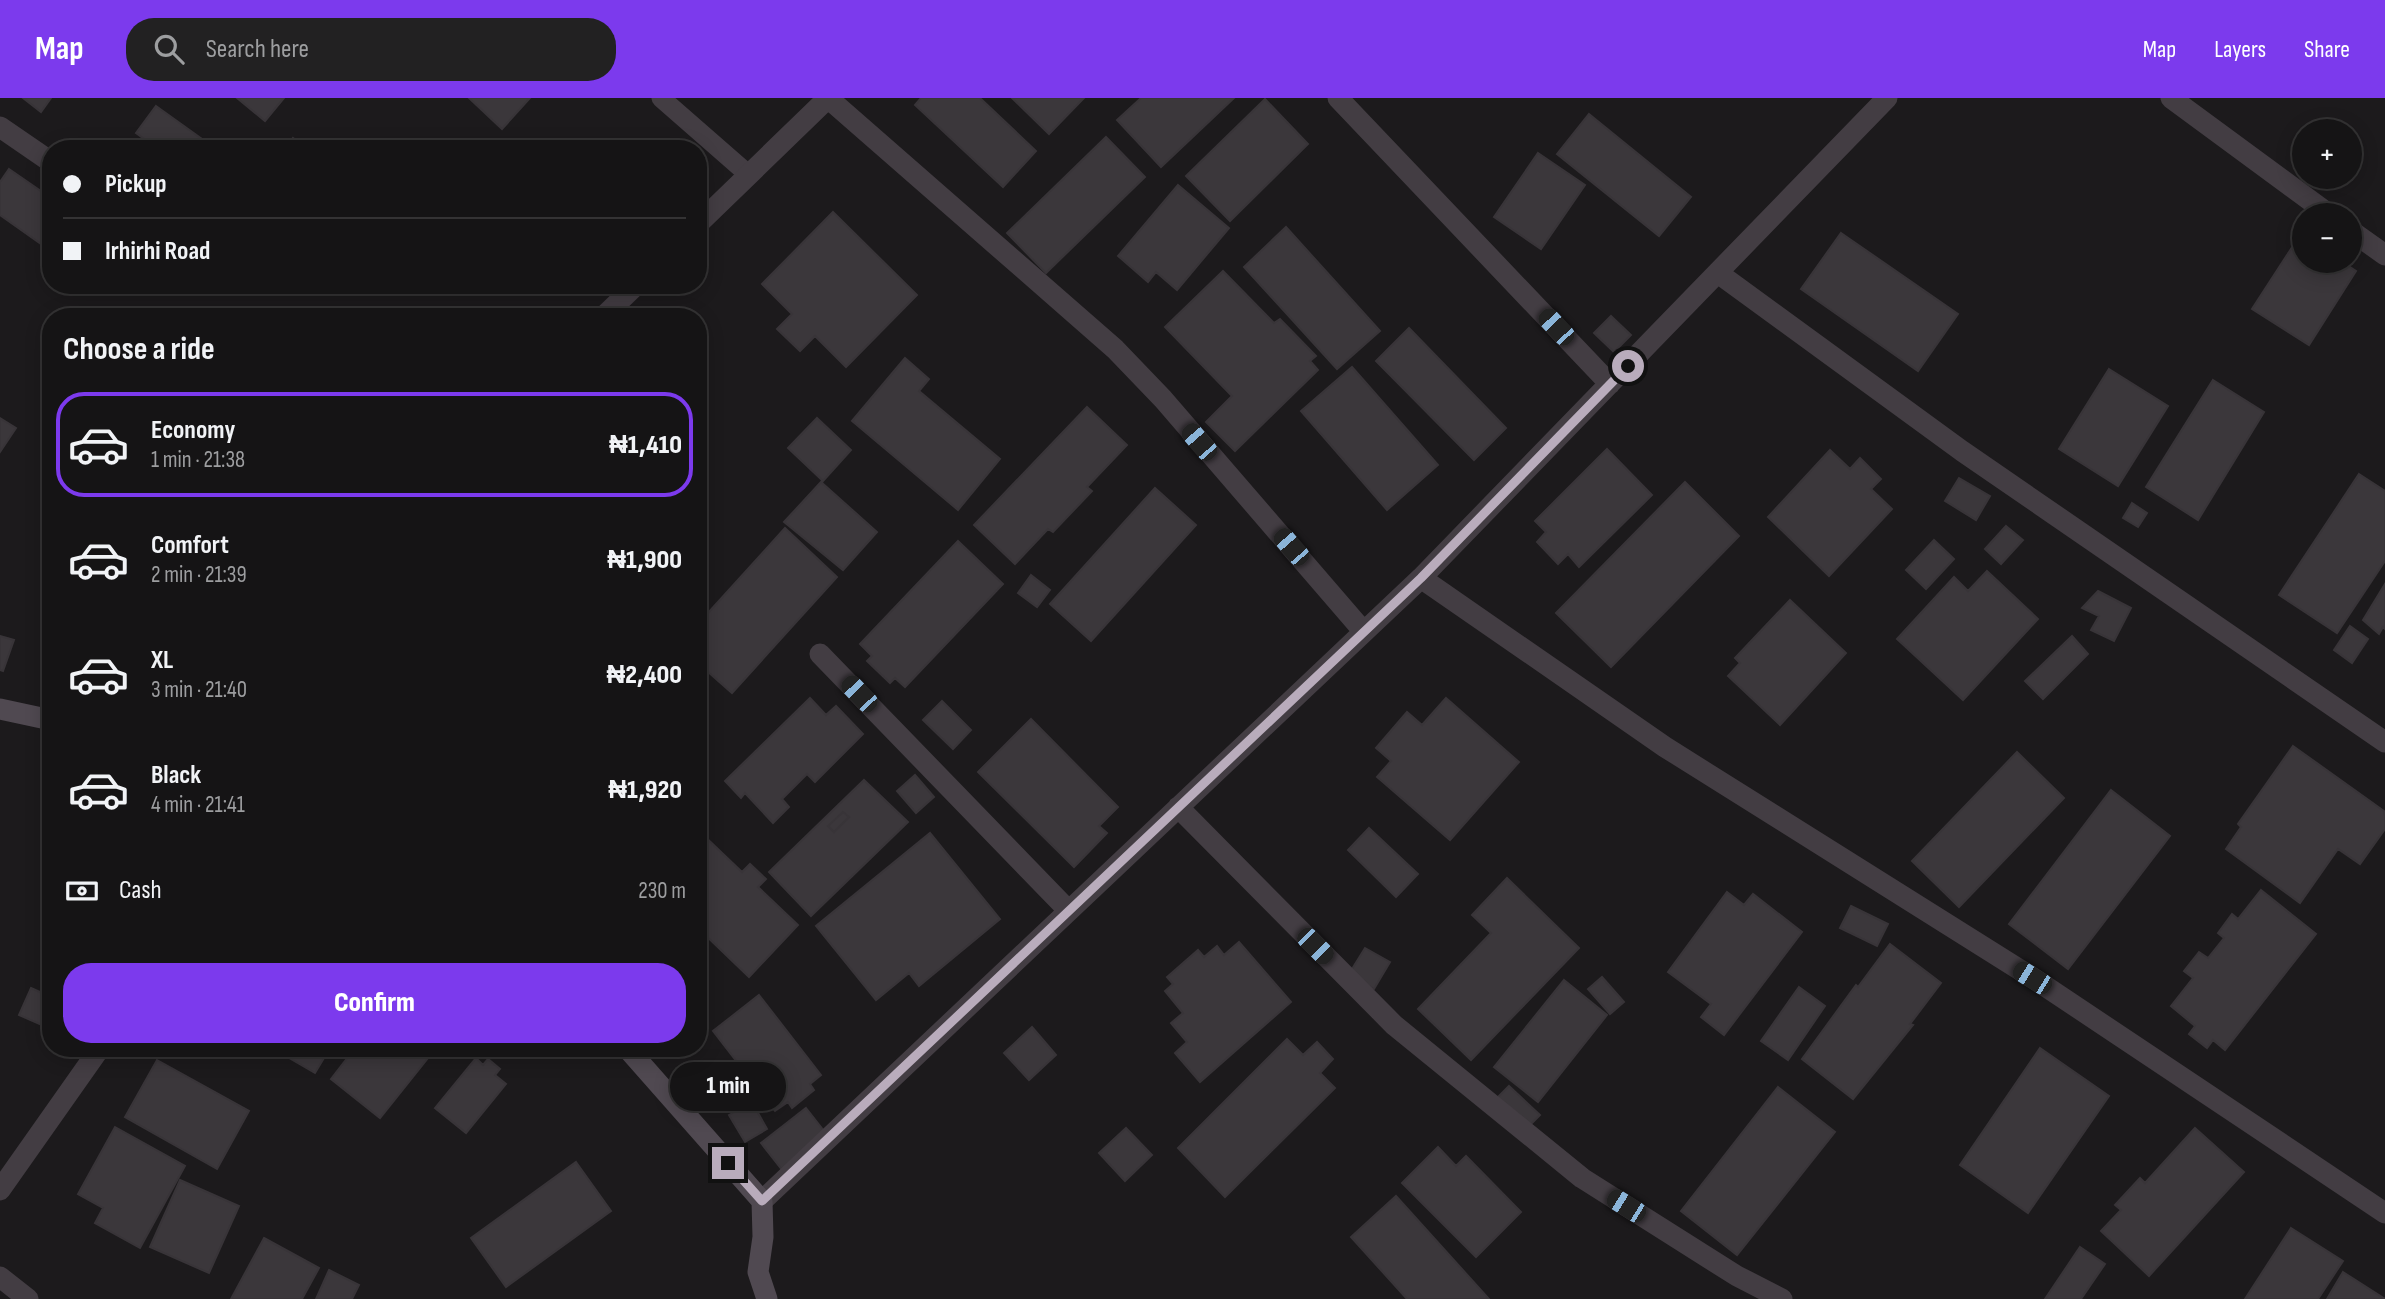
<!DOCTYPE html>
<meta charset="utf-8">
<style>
body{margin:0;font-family:"Sofia Sans Condensed",sans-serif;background:#222122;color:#f1f3f6;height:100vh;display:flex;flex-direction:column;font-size:26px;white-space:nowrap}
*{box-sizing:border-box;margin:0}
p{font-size:23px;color:#9d9ea0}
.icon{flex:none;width:38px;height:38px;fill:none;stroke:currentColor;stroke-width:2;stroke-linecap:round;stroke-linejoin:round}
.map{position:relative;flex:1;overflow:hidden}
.details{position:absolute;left:42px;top:210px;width:665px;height:749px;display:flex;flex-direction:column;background:#151415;border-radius:28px;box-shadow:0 4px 18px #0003,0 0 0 2px #343334}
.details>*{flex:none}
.guide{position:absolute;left:42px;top:42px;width:665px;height:154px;border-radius:28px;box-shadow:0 4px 18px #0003,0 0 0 2px #343334;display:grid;align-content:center;height:154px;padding:0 21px;background:#151415}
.controls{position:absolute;left:2292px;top:21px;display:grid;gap:14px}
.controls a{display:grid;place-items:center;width:70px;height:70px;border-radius:50%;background:#151415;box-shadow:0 4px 18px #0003,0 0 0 2px #343334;font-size:35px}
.end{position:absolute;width:32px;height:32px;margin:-16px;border:9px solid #b9acbc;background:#111;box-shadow:0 0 0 4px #111}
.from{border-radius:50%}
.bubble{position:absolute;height:49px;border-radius:24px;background:#151415;box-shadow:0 4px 18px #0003,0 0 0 2px #343334;font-size:23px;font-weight:800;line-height:49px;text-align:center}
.car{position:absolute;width:21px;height:42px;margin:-21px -10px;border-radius:9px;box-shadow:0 0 5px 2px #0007;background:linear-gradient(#222 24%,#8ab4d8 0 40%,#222 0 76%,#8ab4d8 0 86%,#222 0)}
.guide b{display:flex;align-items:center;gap:24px;height:66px;font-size:26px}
.guide b+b{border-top:2px solid #343334}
.guide i{width:18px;height:18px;background:#f1f3f6}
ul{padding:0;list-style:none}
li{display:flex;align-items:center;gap:21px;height:105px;margin:0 14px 10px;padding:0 7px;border:4px solid transparent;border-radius:28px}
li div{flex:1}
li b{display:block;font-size:26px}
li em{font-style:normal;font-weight:800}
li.on{border-color:#7c3aed}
li>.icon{width:63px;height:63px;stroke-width:1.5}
h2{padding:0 21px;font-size:32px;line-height:84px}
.pay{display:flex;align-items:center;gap:18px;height:77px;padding:0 21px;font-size:26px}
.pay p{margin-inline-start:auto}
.action{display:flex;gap:14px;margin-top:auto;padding:14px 21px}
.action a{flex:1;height:80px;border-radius:28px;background:#7c3aed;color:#fff;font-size:28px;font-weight:800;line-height:80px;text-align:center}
header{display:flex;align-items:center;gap:42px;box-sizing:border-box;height:98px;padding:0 35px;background:#7c3aed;color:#fff}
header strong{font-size:33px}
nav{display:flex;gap:38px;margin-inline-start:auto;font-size:24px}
.search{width:490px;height:63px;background:#222122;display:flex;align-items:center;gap:18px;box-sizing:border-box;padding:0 24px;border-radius:28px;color:#9d9ea0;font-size:26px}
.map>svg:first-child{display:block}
</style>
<header>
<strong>Map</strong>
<div class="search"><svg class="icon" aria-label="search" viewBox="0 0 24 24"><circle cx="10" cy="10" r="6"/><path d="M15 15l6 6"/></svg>Search here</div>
<nav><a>Map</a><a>Layers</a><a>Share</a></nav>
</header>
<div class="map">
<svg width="2385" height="1201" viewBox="0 0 2385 1201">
<rect width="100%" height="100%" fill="#1c1a1c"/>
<path fill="#3b373b" stroke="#383438" stroke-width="2" fill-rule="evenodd" d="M23,0H51L41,14Z
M237,0H284L265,23Z
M469,0H530L502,31Z
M921,0H980L1036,53L1003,89L915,7Z
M1012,0H1084L1049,36Z
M1141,0H1234L1161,69L1117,22Z
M1265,1L1308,46L1230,123L1186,78Z
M156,8L216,51H158L136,35Z
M1589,16L1691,99L1659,138L1557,56Z
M1106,39L1145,79L1046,175L1007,135Z
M293,40L309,51H285Z
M1538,55L1585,87L1541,151L1494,119Z
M9,71L51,100V153L0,117V84Z
M1178,87L1229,130L1177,192L1156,174L1148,184L1118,158Z
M833,114L917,197L846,269L815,238L800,253L777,231L792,216L762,186Z
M1286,129L1380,233L1337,271L1244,169Z
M1841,135L1958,216L1918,273L1801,191Z
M2300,137L2305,140V163H2341L2356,173L2309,247L2252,211Z
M1223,173L1274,225L1280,221L1316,258L1310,263L1318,272L1235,353L1206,324L1232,298L1165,229Z
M1611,218L1631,237L1614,254L1594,235Z
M1409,230L1506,330L1474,362L1376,263Z
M905,260L929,281L919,293L1000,361L958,412L852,323Z
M1352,269L1438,367L1387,412L1301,313Z
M2109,271L2168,308L2118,388L2059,351Z
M2213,282L2264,314L2198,422L2146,389Z
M1087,309L1127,347L1087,389L1092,393L1053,434L1048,431L1015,466L974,427Z
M0,320L16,330L0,354Z
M817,320L851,352L823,383L788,350Z
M1607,351L1652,397L1579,469L1568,456L1558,466L1537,444L1546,434L1535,423Z
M1830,352L1850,371L1860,360L1881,381L1871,391L1892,411L1829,478L1768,419Z
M2359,376L2385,393V463L2337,535L2279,497Z
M1959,380L1990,398L1976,422L1945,403Z
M821,384L877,434L843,472L784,424Z
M1685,384L1739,438L1611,569L1556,515Z
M1155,390L1196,427L1091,543L1050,506Z
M2132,405L2147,415L2138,429L2123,420Z
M2006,428L2023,442L2001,466L1985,451Z
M785,430L837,479L732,595L698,565V526Z
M1934,442L1954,461L1926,491L1906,472Z
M958,443L1003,486L905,589L895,580L890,585L867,563L872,558L860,546Z
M1987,473L2038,521L1963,602L1897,541L1954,479L1968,493Z
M1031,477L1050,492L1037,509L1018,495Z
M2385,486V531L2383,529L2379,536L2363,522Z
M2098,493L2131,510L2114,543L2091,532L2099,518L2082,510Z
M1790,502L1846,555L1780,627L1728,578L1740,565L1735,560Z
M2350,528L2368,541L2352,565L2334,552Z
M0,538L14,542L3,573L0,572Z
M2072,538L2088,556L2043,601L2025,583Z
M810,600L826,617L836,608L863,636L815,684L807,676L782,701L789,709L773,725L745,695L741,700L725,683Z
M1446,600L1519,664L1450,742L1377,679L1391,663L1376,650L1407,614L1422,627Z
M942,603L971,632L953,651L923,622Z
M1031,621L1118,709L1099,728L1107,735L1074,769L978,674Z
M2293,648L2384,713L2385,718V731L2360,766L2338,751L2300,805L2226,751L2241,729L2238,726Z
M2017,654L2064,700L1959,809L1912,763Z
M915,677L934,699L916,715L897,693Z
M864,682L908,724L811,818L769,774ZM843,714L849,719L834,734L828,728Z
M2111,692L2170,738L2068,871L2009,826Z
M843,714L849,719L834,734L828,728Z
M1369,730L1418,776L1396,799L1348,752Z
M698,732L742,774L750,766L766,781L758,789L798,827L749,879L698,830Z
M930,735L1000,821L919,888L909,875L876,902L816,828Z
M1507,780L1579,850L1471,962L1418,911L1491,835L1472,817Z
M2261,792L2316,836L2225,952L2213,942L2207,950L2189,936L2195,928L2171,908L2193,880L2184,873L2199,854L2208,860L2224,840L2218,835L2232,816L2238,821Z
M1727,794L1744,807L1753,796L1802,834L1724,937L1701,919L1711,906L1668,874Z
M1851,808L1888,826L1877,848L1840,830Z
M1239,844L1291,904L1200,984L1175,955L1187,944L1171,925L1183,915L1165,893L1173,886L1167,879L1198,852L1204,859L1217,848L1224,857Z
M1890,846L1941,885L1910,926L1913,927L1853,1001L1802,961L1856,887L1858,889Z
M1365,850L1390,864L1374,891L1349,876Z
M1602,879L1624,904L1610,916L1588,891Z
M1564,882L1607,917L1538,1004L1494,969Z
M1799,889L1825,908L1788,962L1761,943Z
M31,890L51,899V931L19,917Z
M759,897L821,977L810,986L814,992L792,1010L788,1004L775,1013L713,933Z
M1032,929L1056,957L1029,982L1004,955Z
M1287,941L1303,957L1317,944L1333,961L1320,975L1335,990L1225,1099L1178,1050Z
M272,950H330L315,975Z
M355,950H436L380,1020L331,981Z
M2040,950L2109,998L2028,1115L1960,1067Z
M476,960L483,967L488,961L500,971L495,977L506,986L466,1035L435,1010Z
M157,962L249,1013L217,1071L125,1019Z
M1509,988L1540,1017L1527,1030L1496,1001Z
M1778,989L1835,1034L1737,1157L1681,1113Z
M752,1004L767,1031L745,1044L729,1017Z
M806,1010L828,1038L783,1073L761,1045Z
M115,1029L185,1068L140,1150L95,1125L103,1110L78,1096Z
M1126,1030L1152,1057L1125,1083L1099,1055Z
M2195,1030L2244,1074L2149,1178L2101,1133L2121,1112L2115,1107L2140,1080L2145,1085Z
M1438,1049L1456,1068L1466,1058L1521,1114L1476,1159L1402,1085Z
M576,1064L611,1113L506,1189L471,1140Z
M180,1082L239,1108L209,1175L150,1149Z
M1396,1098L1489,1201H1407L1351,1139Z
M2291,1130L2343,1163L2318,1201H2245Z
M264,1140L319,1170L302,1201H231Z
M2080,1149L2105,1166L2081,1201H2045Z
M329,1172L359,1187L352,1201H316Z
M2343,1174L2385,1201H2327Z"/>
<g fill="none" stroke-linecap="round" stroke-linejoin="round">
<path stroke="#433d43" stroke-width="19" d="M661,0L749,77"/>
<path stroke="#433d43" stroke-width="21" d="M1338,0L1610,286
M2171,0L2330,117
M0,29L51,64
M698,126L828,0L1115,251L1163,301L1364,534
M2350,132L2385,157
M1718,175L1962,353L2385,644
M603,219L636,187
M1421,480L1665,649L2033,880L2385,1115
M820,556L1068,812
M1178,709L1394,927L1582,1080L1737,1178L1782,1201
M0,1092L100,950
M762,1103L1421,480L1887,0
M0,1179L28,1201"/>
<path stroke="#504951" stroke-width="21" d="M0,611L51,622
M627,950L762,1103L763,1139L758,1174L767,1201"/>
</g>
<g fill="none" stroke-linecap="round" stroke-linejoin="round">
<path stroke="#b9acbc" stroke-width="9" d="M728,1065L762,1103L1421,480L1628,268"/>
</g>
</svg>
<div class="controls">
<a>+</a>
<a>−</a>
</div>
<i class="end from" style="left:1628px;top:268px"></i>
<i class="end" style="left:728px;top:1065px"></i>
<div class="bubble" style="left:670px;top:964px;width:116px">1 min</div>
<i class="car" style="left:1556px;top:229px;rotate:317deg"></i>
<i class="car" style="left:1199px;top:344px;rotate:319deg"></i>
<i class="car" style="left:1291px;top:449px;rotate:319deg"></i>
<i class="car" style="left:859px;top:596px;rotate:316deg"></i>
<i class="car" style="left:1315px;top:848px;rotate:135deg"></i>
<i class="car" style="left:2032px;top:880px;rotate:302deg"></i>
<i class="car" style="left:1626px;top:1108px;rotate:302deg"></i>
<div class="guide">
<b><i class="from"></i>Pickup</b>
<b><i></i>Irhirhi Road</b>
</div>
<section class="details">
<h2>Choose a ride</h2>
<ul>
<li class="on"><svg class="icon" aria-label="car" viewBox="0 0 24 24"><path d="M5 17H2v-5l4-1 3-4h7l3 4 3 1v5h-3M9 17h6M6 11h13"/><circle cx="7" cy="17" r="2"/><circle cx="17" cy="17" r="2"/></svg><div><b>Economy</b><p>1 min · 21:38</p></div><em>₦1,410</em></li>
<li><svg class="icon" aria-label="car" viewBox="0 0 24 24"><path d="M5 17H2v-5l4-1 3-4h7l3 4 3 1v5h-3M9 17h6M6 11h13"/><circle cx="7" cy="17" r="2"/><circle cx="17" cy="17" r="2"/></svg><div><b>Comfort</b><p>2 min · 21:39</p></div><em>₦1,900</em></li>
<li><svg class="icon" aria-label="car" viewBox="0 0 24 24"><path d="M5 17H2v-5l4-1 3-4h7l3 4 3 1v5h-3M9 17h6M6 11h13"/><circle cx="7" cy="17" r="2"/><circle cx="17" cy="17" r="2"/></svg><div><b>XL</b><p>3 min · 21:40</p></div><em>₦2,400</em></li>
<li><svg class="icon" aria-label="car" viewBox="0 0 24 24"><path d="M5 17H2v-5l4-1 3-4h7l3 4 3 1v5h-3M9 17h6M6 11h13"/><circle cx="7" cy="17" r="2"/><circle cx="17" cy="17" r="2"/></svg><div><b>Black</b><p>4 min · 21:41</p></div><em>₦1,920</em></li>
</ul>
<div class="pay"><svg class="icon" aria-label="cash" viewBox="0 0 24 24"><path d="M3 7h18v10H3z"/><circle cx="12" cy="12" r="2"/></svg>Cash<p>230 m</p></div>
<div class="action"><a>Confirm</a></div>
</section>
</div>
